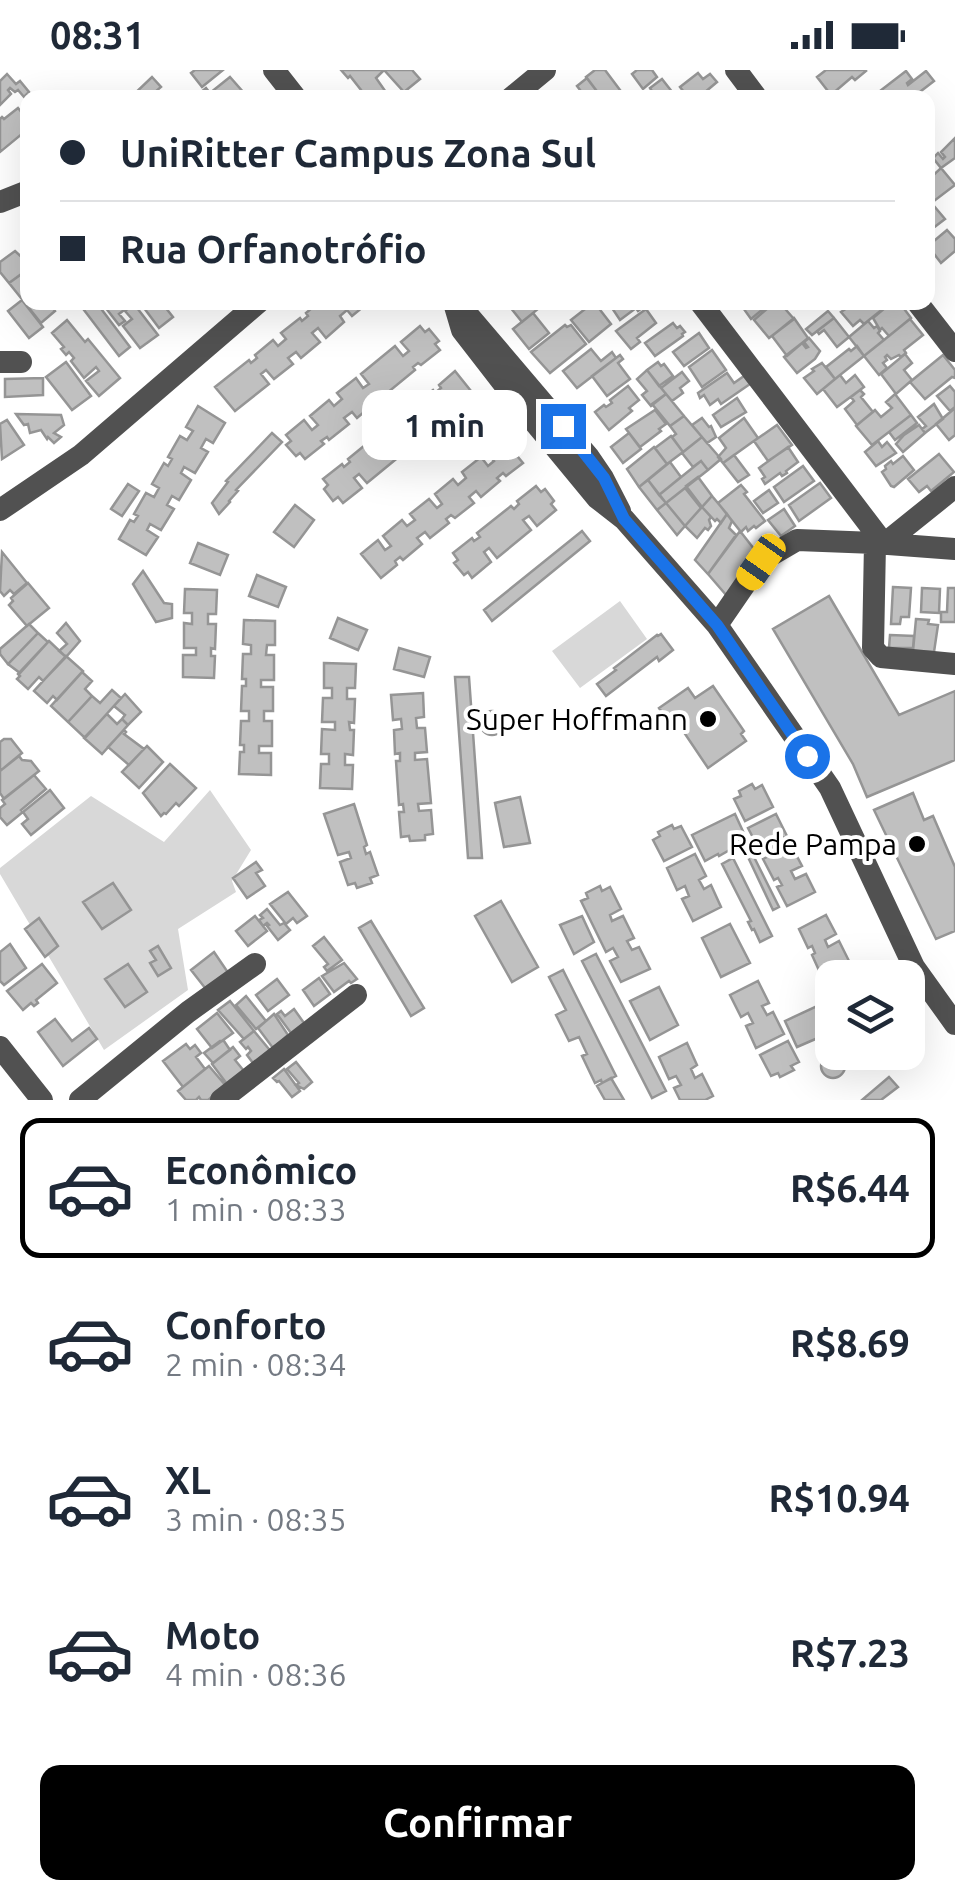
<!DOCTYPE html>
<html lang="pt">
<meta charset="utf-8">
<style>
body{margin:0;font-family:Ubuntu,sans-serif;background:#f2f2f3;color:#1f2937;height:100vh;display:flex;flex-direction:column;font-size:38px;white-space:nowrap}
*{box-sizing:border-box;margin:0}
p{font-size:32px;color:#747a83}
.icon{flex:none;width:55px;height:55px;fill:none;stroke:currentColor;stroke-width:2;stroke-linecap:round;stroke-linejoin:round}
.map{position:relative;height:1030px;overflow:hidden}
.drawer{display:flex;flex-direction:column;background:#fff;flex:1}
.drawer>*{flex:none}
.top-card{position:absolute;left:20px;top:20px;width:915px;height:220px;border-radius:20px;box-shadow:0 10px 40px #0002;display:grid;align-content:center;height:220px;padding:0 40px;background:#fff}
.controls{position:absolute;left:815px;top:890px;display:grid;gap:20px}
.controls a{display:grid;place-items:center;width:110px;height:110px;border-radius:20px;background:#fff;box-shadow:0 10px 40px #0002;font-size:50px}
.end{position:absolute;width:45px;height:45px;margin:-22px;border:12px solid #1a73e8;background:#fff;box-shadow:0 0 0 5px #fff}
.from{border-radius:50%}
.bubble{position:absolute;height:70px;border-radius:20px;background:#fff;box-shadow:0 10px 40px #0002;font-size:32px;font-weight:600;line-height:70px;text-align:center}
.car{position:absolute;width:30px;height:60px;margin:-30px -15px;border-radius:12px;box-shadow:0 0 8px 2px #0007;background:linear-gradient(#f5c518 24%,#345 0 40%,#f5c518 0 76%,#345 0 86%,#f5c518 0)}
.top-card b{display:flex;align-items:center;gap:35px;height:95px;font-size:38px}
.top-card b+b{border-top:2px solid #e0e1e3}
.top-card i{width:25px;height:25px;background:#1f2937}
ul{padding:18px 0 0;list-style:none}
li{display:flex;align-items:center;gap:30px;height:140px;margin:0 20px 15px;padding:0 20px;border:5px solid transparent;border-radius:20px}
li div{flex:1}
li b{display:block;font-size:38px}
li em{font-style:normal;font-weight:600}
li.active{border-color:#000}
li>.icon{width:90px;height:90px;stroke-width:1.5}
.action{display:flex;gap:20px;margin-top:auto;padding:20px 40px}
.action a{flex:1;height:115px;border-radius:20px;background:#000;color:#fff;font-size:40px;font-weight:600;line-height:115px;text-align:center}
.status{display:flex;justify-content:space-between;align-items:center;height:70px;padding:0 50px;background:#fff;direction:ltr}
.status svg{height:28px;fill:currentColor}
.map>svg:first-child{display:block}
</style>
<div class="status"><b>08:31</b><svg viewBox="0 0 49 12"><path d="M0 12V9h3v3zM5 12V6h3v6zM10 12V3h3v9zM15 12V0h3v12zM26 1h20v11H26zM47 4h2v5h-2z"/></svg></div>
<div class="map">
<svg width="955" height="1030" viewBox="0 0 955 1030">
<rect width="100%" height="100%" fill="#fff"/>
<path fill="#d8d8d8" d="M620,531L647,569L580,618L552,581Z
M210,720L251,780L232,811L236,822L178,859L188,920L104,980L0,804V798L91,726L164,772Z"/>
<path fill="#c0c0c0" stroke="#959595" stroke-width="2.5" d="M195,0H223L202,17L191,3Z
M341,0H412L420,9L404,22L384,0L376,8L390,28H363L365,25L350,6L348,8Z
M595,0H605L623,24L618,28H602L586,7Z
M637,0H652L657,7L643,19L632,4Z
M826,0H865L866,1L855,10L852,7L831,25L817,7Z
M906,1L912,9L907,13L908,15L926,1L934,11L912,28H885L880,21Z
M698,3L703,9L710,4L717,12L698,28H692L689,24L687,26L680,17Z
M7,4L16,14L20,11L29,22L24,27L18,20L15,22L10,18L8,20L11,24L0,35V11Z
M152,7L161,17L148,28H130Z
M230,7L244,23L239,28H194L206,18L210,23Z
M587,8L602,28H586L577,16Z
M662,9L673,23L667,28H649L653,23L650,18Z
M18,38L28,50V59L0,82V49L2,47L4,49Z
M955,68V88L941,98L933,88L938,83L943,89L945,87L941,82Z
M941,98L955,115L930,134L928,131V110Z
M934,136L945,149L928,162V141Z
M947,160L955,169V181L941,193L928,176Z
M15,181L28,193L25,196L27,200L9,213L0,202V192Z
M27,200L28,232H48L55,241L41,253L9,213Z
M22,230L43,257L29,268L8,241Z
M94,232H96L130,277L119,286L84,240Z
M110,232L112,235L115,232L133,233L119,244L125,251L119,255L102,233Z
M133,232H147L148,235L161,232L173,247L159,258L141,234L136,237Z
M319,232H369L352,246L347,240L340,246L344,252L326,268L318,258L312,263L320,272L301,288L296,282L288,288L293,294L274,309L266,300L261,304L269,314L235,341L215,317L249,290L251,293L257,288L255,285L273,270L278,276L286,269L281,263L300,248L302,251L308,246L306,243Z
M506,232H543L544,234L522,252Z
M594,232L611,254L589,272L571,250Z
M650,232L638,241L636,238L620,250L610,235L612,232Z
M744,232H768L769,234L751,249L741,235Z
M775,232H779L794,249L769,268L754,250Z
M856,232H880L884,238L864,254L860,250L853,256L841,242Z
M892,232H899L911,248L889,266L882,258L880,260L873,248Z
M134,234L158,265L140,278L123,256L132,249L125,241Z
M646,239L656,253L637,268L640,272L631,279L616,261Z
M828,241L834,248L812,265L806,259Z
M533,243L549,263L529,279L513,259Z
M794,248L808,268L787,286L772,266Z
M834,248L849,267L837,277L824,260L819,264L817,261Z
M910,249L923,265L904,280L906,283L901,287L899,285L891,289L887,285L885,287L887,290L883,293L887,298L879,305L864,286Z
M67,250L85,272L88,269L120,308L99,326L86,311L99,301L96,297L84,308L71,291L74,288L69,282L66,285L61,279L64,277L52,263Z
M868,251L874,258L877,256L880,261L878,263L884,270L864,286L849,267Z
M673,253L677,258L680,256L685,262L682,264L683,266L655,286L645,273Z
M565,255L567,257L571,255L586,274L550,303L531,282Z
M420,256L425,262L429,259L439,271L435,274L440,280L421,295L418,293L413,297L415,300L381,328L379,325L373,329L376,332L357,348L352,342L344,348L349,354L329,370L327,367L321,371L324,374L305,389L300,383L296,386L286,375L291,371L286,365L304,350L312,360L318,355L310,346L329,330L334,336L342,329L337,323L356,308L363,318L369,314L361,304L395,276L403,286L409,281L401,272Z
M699,263L709,278L684,296L673,282Z
M809,268L820,281L815,289L797,303L784,287L802,273L806,278L808,277L804,272Z
M857,276L864,286L835,309L826,297L849,279L851,281Z
M591,279L601,291L612,282L616,288L577,318L563,301Z
M712,280L726,300L702,317L689,297Z
M905,284L912,293L904,300L912,310L896,324L881,304Z
M620,285L623,289L618,293L630,309L607,326L592,306Z
M943,285L955,300V308L952,307L925,329L910,312Z
M66,292L91,326L72,340L46,307Z
M658,292L661,296L664,294L673,306L659,316L647,300Z
M822,293L835,309L817,324L804,308L814,301L812,299Z
M647,300L666,324L651,336L642,325L647,321L637,309Z
M455,301L475,326L458,339L450,330L445,334L452,344L433,359L428,353L421,360L426,366L407,381L399,372L393,376L401,385L367,413L359,404L354,408L362,418L343,433L338,427L333,431L324,419L328,415L323,409L342,394L344,397L350,392L348,389L381,362L384,365L390,360L387,357L406,342L411,348L419,341L414,335L433,320L435,323L441,318L439,315Z
M682,302L689,311L680,318L683,323L672,331L661,318Z
M727,303L734,313L744,306L750,314L721,334L718,329L710,335L704,325L700,328L698,323Z
M840,305L846,313L855,305L864,317L837,337L823,319Z
M43,308V325L5,327V309Z
M628,316L639,330L629,338L632,341L609,360L595,342L604,335L606,337L612,333L610,330Z
M950,316L955,322V337L950,341L937,326Z
M860,320L864,324L861,327L873,342L857,355L845,339L854,331L851,327Z
M666,324L684,346L670,356L652,334Z
M895,324L911,345L872,375L856,356L875,340L881,347L892,338L886,332Z
M737,328L746,342L721,357L713,345Z
M934,334L943,349L925,363L922,359L926,356L918,347Z
M198,336L225,353L213,373L206,369L201,378L208,382L195,403L184,397L181,403L191,410L179,430L172,426L167,435L174,439L161,460L150,454L147,460L158,467L146,485L119,469L130,450L134,452L138,446L134,444L146,423L154,427L159,418L152,414L164,393L168,396L172,389L168,387L180,366L187,370L193,361L186,357Z
M955,338V365L949,370L936,354Z
M655,340L666,354L659,359L661,361L640,377L626,359Z
M16,344L61,345L64,355L54,363L61,367L54,373L48,367L47,369L41,360L30,363L28,354L24,355Z
M911,345L917,353L895,370L889,362Z
M684,346L702,367L683,382L672,367L676,364L670,356Z
M702,348L709,357L711,356L716,367L707,373L692,355Z
M744,348L758,368L723,393L718,387L726,378L719,368Z
M7,350L24,375L2,389L0,354Z
M777,355L792,375L768,391L754,371Z
M919,355L925,363L903,382L896,374L904,365Z
M272,363L282,372L236,420L238,421L229,431L230,432L219,444L212,433L228,412L226,411Z
M629,363L641,379L623,393L611,377Z
M671,366L683,382L667,394L655,378Z
M702,367L721,389L708,400L701,391L693,397L682,383Z
M503,369L523,393L506,406L503,403L497,408L500,411L481,427L476,421L469,427L474,433L455,448L451,445L446,449L449,453L430,468L425,462L417,468L422,474L403,490L400,487L395,491L397,495L381,508L361,484L378,470L385,480L391,476L383,466L402,450L407,456L415,450L410,444L429,429L437,438L442,434L435,424L453,409L458,415L466,408L462,402L481,387L488,396L494,391L486,382Z
M878,371L882,377L887,372L896,383L876,396L865,382Z
M654,377L667,394L639,417L627,399Z
M788,377L798,392L786,401L787,403L782,406L780,403L765,414L762,409L765,407L759,398Z
M939,384L954,402L931,421L927,416L919,422L908,409Z
M734,385L749,405L738,412L723,393Z
M903,386L914,400L894,417L891,416L882,402L886,399L885,396L891,391L893,394Z
M701,391L708,400L666,433L659,425Z
M670,392L681,407L659,425L648,410Z
M803,396L814,411L784,432L774,417Z
M698,407L712,426L702,437L686,416Z
M648,410L666,433L657,440L639,417Z
M820,413L831,428L799,451L789,435Z
M128,414L139,421L122,446L111,439Z
M741,415L747,422L744,424L765,451L756,458L754,456L748,461L746,457L741,462L718,433Z
M536,416L541,422L545,419L554,431L551,434L556,440L537,456L529,446L523,450L531,460L497,488L489,478L484,482L491,492L472,508L468,502L464,505L454,493L458,490L453,483L472,468L474,471L480,467L477,463L511,436L514,439L519,434L517,431Z
M685,418L701,438L685,456L666,433Z
M769,420L778,433L763,443L754,431Z
M712,426L727,444L721,453L717,449L715,451L702,437Z
M666,433L685,456L677,465L657,440Z
M295,435L314,450L294,477L274,462Z
M702,437L711,447L709,450L711,456L708,460L705,458L697,468L685,456Z
M784,439L795,456L781,466L768,450Z
M727,444L732,451L729,458L736,465L708,504L695,490Z
M582,461L590,471L492,551L484,540Z
M740,461L758,484L727,526L708,504Z
M198,473L228,485L220,505L190,493Z
M2,482L27,513L14,524L10,520L4,526L0,521Z
M143,501L164,533L172,534V548L156,552L133,514Z
M257,505L286,517L278,537L249,526Z
M28,513L49,538L27,556L9,535L13,531L11,528Z
M893,517L911,518L909,547H901L900,554H891Z
M922,518L940,519L939,543L921,542Z
M948,518H955V552H941V542H947Z
M185,519L217,520L216,544H208V554H216L215,579L211,578V586H215L214,608L183,607V585H196V578H184V553L192,554V543H184Z
M829,526L899,645L955,621V690L867,727L853,694L773,559Z
M338,548L367,560L358,580L330,568Z
M916,549L929,550L928,554L938,555L934,582L913,581Z
M244,550L275,551V575H267L266,585H274V610H261V617H273V641H264V651H272V676H259V683H271V705L239,704L240,682H244V675H240L241,651H249V641H241L242,616H246V609H242L243,584H251V575L243,574Z
M66,553L80,571L66,587L59,581L67,574L57,563Z
M29,554L38,563L8,594L0,584V579Z
M38,563L48,572L20,603L8,594Z
M661,564L673,580L659,591L657,587L606,626L597,614L616,600L614,598L657,565L658,566Z
M890,565L914,566L913,578H889Z
M49,571L66,587L43,611L39,607L28,619L17,609L20,606L18,604Z
M399,578L430,587L424,607L394,599Z
M66,586L83,601L57,630L53,626L47,633L34,621Z
M324,593L356,594L355,618H347V629H355L354,653L349,652L350,660H354L353,685L345,684V695H353L352,719L320,718L321,694H329V684H321L322,659L335,660V652H322L323,628H332V618H324Z
M82,602L92,611L85,619L92,626L68,652L51,636Z
M455,607H469L482,788H468Z
M713,616L744,661L741,664L746,671L708,698L671,643L665,647L659,638L688,618L695,628Z
M112,620L121,628L85,668L68,652L92,626L100,633Z
M423,623L424,647L416,648L417,658H425L427,682L415,683V690L427,689L431,733L418,734L419,741L431,740L433,764L425,765V770L410,771L409,766L401,767L399,742H404L403,734L399,735L396,691H400V683L395,684L394,660L402,659L401,649L393,650L391,625Z
M125,624L141,642L128,655L122,649L125,645L114,636Z
M480 653a12 12 0 1 1 24 0a12 12 0 1 1-24 0Z
M107,644L117,654L122,649L128,655L102,684L84,668Z
M124,660L126,662L124,664L144,679L129,695L108,677Z
M4,669H11L22,683L0,701V672Z
M147,676L163,692L139,718L122,702Z
M19,686L22,690L31,691L39,701L4,729L0,723V701Z
M170,694L196,718L179,736L176,733L166,744L164,743L161,746L143,723Z
M34,705L46,719L21,740L23,742L7,755L0,747V738L5,734L2,730Z
M752,714L755,719L762,715L773,737L745,751L734,729L741,726L739,721Z
M50,720L64,738L31,765L22,754L28,749L23,742Z
M913,723L924,750L933,746L955,797V861L936,869L874,740Z
M520,727L530,773L504,777L495,733Z
M354,734L367,775L364,777L366,784L370,782L378,805L370,808L372,813L357,818L355,813L348,815L340,792L351,788L349,782L338,785L324,744Z
M735,744L747,770L719,786L718,784L705,791L692,765Z
M776,744L787,766L780,769L784,778L791,775L802,796L791,801L795,809L806,804L815,822L787,836L777,817L782,815L778,808L774,810L763,789L771,785L766,776L759,779L748,758Z
M672,755L674,759L681,756L692,777L664,791L653,770L660,766L658,762Z
M752,783L779,837L773,840L747,785Z
M695,784L706,806L699,810L704,819L711,815L721,837L693,851L682,829L689,826L685,816L677,820L667,798Z
M733,788L772,866L760,872L754,859L752,860L748,852L751,851L722,794Z
M256,792L262,800L256,803L265,816L247,828L233,808Z
M113,813L131,840L102,859L83,832Z
M600,816L602,821L610,817L621,839L610,845L612,851L623,846L634,868L627,871L632,880L639,877L650,899L621,912L610,891L618,887L613,878L606,882L581,831L588,828L586,823Z
M288,822L307,846L297,853L293,848L286,854L270,834Z
M501,831L538,897L512,912L475,846Z
M267,839L280,855L284,853L290,860L278,870L267,856L269,855L267,853L263,856L259,850L263,848L260,845Z
M826,845L836,864L825,870L828,877L839,871L850,893L843,896L847,905L855,902L857,908H832V910L829,903L822,907L812,885L815,883L812,876L808,878L799,859Z
M255,846L267,861L248,876L236,861Z
M582,846L594,872L574,884L560,855Z
M39,848L58,876L45,887L25,859Z
M371,851L424,938L411,946L359,858Z
M730,854L750,893L721,907L702,868Z
M324,867L342,890L327,901L324,897L328,894L313,876Z
M10,874L26,898L4,915L0,911V882Z
M158,876L171,898L158,906L150,893L156,890L150,881Z
M214,882L229,904L209,923L191,900Z
M596,884L666,1021L652,1028L582,891Z
M344,893L357,909L351,913L349,911L334,922L322,906Z
M42,894L57,913L36,930L38,933L34,936L31,933L23,940L7,921Z
M128,894L147,922L125,937L105,909Z
M563,900L616,1006L602,1013L601,1010L595,1013L582,986L587,984L579,967L569,971L556,945L566,940L549,907Z
M319,908L330,924L314,936L303,920Z
M277,909L289,925L268,941L256,925Z
M758,911L769,933L762,936L767,945L773,942L784,964L756,978L746,956L753,953L748,943L741,947L730,925Z
M659,917L678,955L650,970L630,931Z
M246,926L266,951L256,959L236,935Z
M230,931L254,961L244,969L218,940Z
M828,931L832,942V960L826,963L827,964L797,977L785,951Z
M294,939L304,953L291,963L277,944L281,941L285,946Z
M217,943L233,963L212,978L197,959Z
M274,944L288,965L273,978L258,958Z
M55,949L72,971L89,958L97,969L63,996L38,962Z
M254,961L273,984L256,997L247,985L251,981L248,977L246,979L240,972Z
M220,971H224L230,980L213,993L204,983Z
M788,971L799,992L791,996L794,1000L780,1007L778,1003L771,1006L760,985Z
M687,973L697,995L691,999L695,1008L702,1004L713,1026L705,1030H680L674,1018L681,1015L676,1006L669,1009L659,987Z
M186,974L190,979L195,975L201,983L196,987L205,999L183,1017L163,991Z
M233,977L240,986L235,990L244,1001L227,1014L212,994Z
M821 996a12 12 0 1 1 24 0a12 12 0 1 1-24 0Z
M296,992L312,1012L304,1019L296,1015L299,1013L287,999Z
M209,996L226,1016L208,1030H201L199,1027L196,1030H186L178,1021Z
M284,999L300,1021L292,1027L279,1011L277,1012L273,1008Z
M889,1007L898,1017L881,1030H862Z
M611,1008L624,1030H605L597,1016Z"/>
<g fill="none" stroke-linecap="round" stroke-linejoin="round">
<path stroke="#515151" stroke-width="22" d="M274,0L296,28
M736,0L757,28
M511,28L545,0
M0,132L28,121
M700,232L884,474L955,417
M917,232L955,281
M454,233L462,260L517,331L597,428L624,449L717,555L830,718L914,897L955,954
M469,246L588,386L603,408L620,441
M0,292H21
M0,440L81,385L259,232
M875,473L873,578L881,587L955,594
M717,555L761,491L797,470L875,473L955,479
M0,977L42,1030
M80,1030L188,942L255,894
M221,1030L356,925"/>
</g>
<g fill="none" stroke-linecap="round" stroke-linejoin="round">
<path stroke="#1a73e8" stroke-width="12" d="M563,356L604,408L624,449L717,555L807,686"/>
</g>
<g fill="#000" stroke="#fff" stroke-width="4">
<circle cx="708" cy="649" r="10"/>
<circle cx="917" cy="774" r="10"/>
</g>
<g text-anchor="middle" dominant-baseline="central" stroke-width="8" stroke-linejoin="round" paint-order="stroke">
<g font-size="30" fill="#000" stroke="#fff" text-anchor="end">
<text x="688" y="649">Super Hoffmann</text>
<text x="897" y="774">Rede Pampa</text>
</g>
</g>
</svg>
<div class="controls">
<a><svg class="icon" aria-label="layers" viewBox="0 0 24 24"><path d="M12 4l9 5-9 5-9-5zM3 14l9 5 9-5"/></svg></a>
</div>
<i class="end from" style="left:807px;top:686px"></i>
<i class="end" style="left:563px;top:356px"></i>
<div class="bubble" style="left:362px;top:320px;width:165px">1 min</div>
<i class="car" style="left:761px;top:492px;rotate:215deg"></i>
<div class="top-card">
<b><i class="from"></i>UniRitter Campus Zona Sul</b>
<b><i></i>Rua Orfanotrófio</b>
</div>
</div>
<section class="drawer">
<ul>
<li class="active"><svg class="icon" aria-label="car" viewBox="0 0 24 24"><path d="M5 17H2v-5l4-1 3-4h7l3 4 3 1v5h-3M9 17h6M6 11h13"/><circle cx="7" cy="17" r="2"/><circle cx="17" cy="17" r="2"/></svg><div><b>Econômico</b><p>1 min · 08:33</p></div><em>R$6.44</em></li>
<li><svg class="icon" aria-label="car" viewBox="0 0 24 24"><path d="M5 17H2v-5l4-1 3-4h7l3 4 3 1v5h-3M9 17h6M6 11h13"/><circle cx="7" cy="17" r="2"/><circle cx="17" cy="17" r="2"/></svg><div><b>Conforto</b><p>2 min · 08:34</p></div><em>R$8.69</em></li>
<li><svg class="icon" aria-label="car" viewBox="0 0 24 24"><path d="M5 17H2v-5l4-1 3-4h7l3 4 3 1v5h-3M9 17h6M6 11h13"/><circle cx="7" cy="17" r="2"/><circle cx="17" cy="17" r="2"/></svg><div><b>XL</b><p>3 min · 08:35</p></div><em>R$10.94</em></li>
<li><svg class="icon" aria-label="car" viewBox="0 0 24 24"><path d="M5 17H2v-5l4-1 3-4h7l3 4 3 1v5h-3M9 17h6M6 11h13"/><circle cx="7" cy="17" r="2"/><circle cx="17" cy="17" r="2"/></svg><div><b>Moto</b><p>4 min · 08:36</p></div><em>R$7.23</em></li>
</ul>
<div class="action"><a>Confirmar</a></div>
</section>
